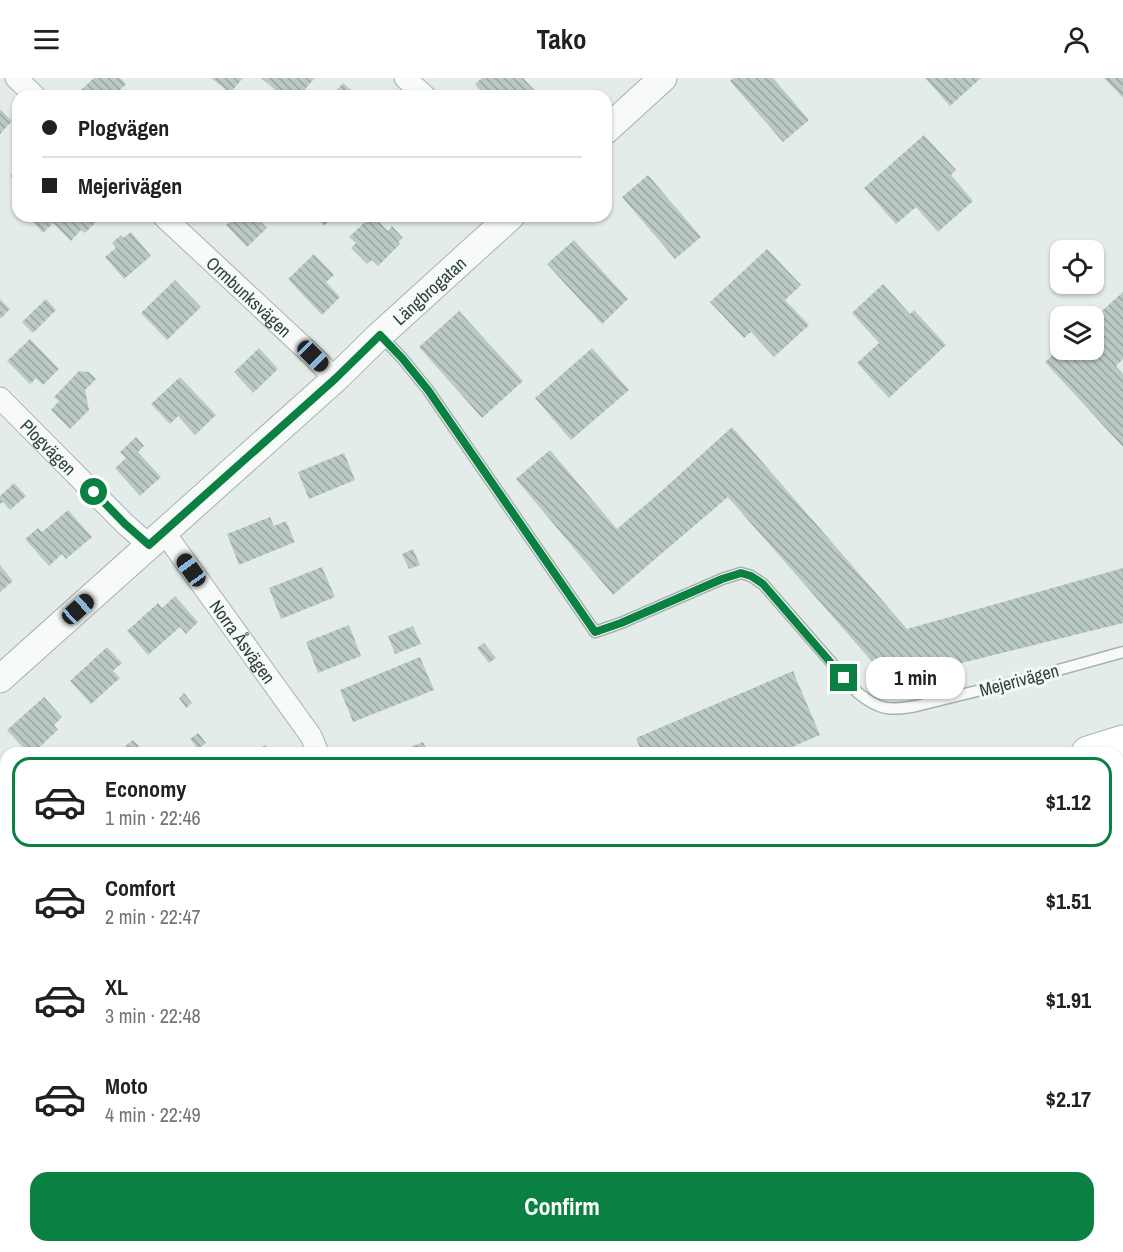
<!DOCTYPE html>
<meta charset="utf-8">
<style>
body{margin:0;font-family:"Archivo Narrow",sans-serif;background:#f6f6f6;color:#202124;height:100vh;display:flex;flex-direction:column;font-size:22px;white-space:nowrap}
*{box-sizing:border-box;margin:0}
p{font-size:20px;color:#757577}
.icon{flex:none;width:33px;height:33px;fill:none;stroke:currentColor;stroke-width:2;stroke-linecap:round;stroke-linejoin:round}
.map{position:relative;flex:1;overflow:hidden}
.panel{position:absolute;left:0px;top:669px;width:1124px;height:506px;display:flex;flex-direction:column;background:#fff;border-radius:18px 18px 0 0;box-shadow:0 2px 4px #0004}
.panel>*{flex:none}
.hud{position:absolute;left:12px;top:12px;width:600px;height:132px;border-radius:18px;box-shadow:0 2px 4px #0004;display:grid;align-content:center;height:132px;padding:0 30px;background:#fff}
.fabs{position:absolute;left:1050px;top:162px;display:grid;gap:12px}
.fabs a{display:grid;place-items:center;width:54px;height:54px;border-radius:12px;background:#fff;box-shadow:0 2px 4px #0004;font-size:30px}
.end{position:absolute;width:27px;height:27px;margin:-14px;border:8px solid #0b8043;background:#fff;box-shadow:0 0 0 3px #fff}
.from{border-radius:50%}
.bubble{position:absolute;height:42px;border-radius:18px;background:#fff;box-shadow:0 2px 4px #0004;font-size:20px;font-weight:700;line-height:42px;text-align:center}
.car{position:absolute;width:18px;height:36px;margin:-18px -9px;border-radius:8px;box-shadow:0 0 4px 2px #0007;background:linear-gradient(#222 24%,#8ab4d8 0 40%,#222 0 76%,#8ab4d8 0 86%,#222 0)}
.hud b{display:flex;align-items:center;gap:21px;height:57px;font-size:22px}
.hud b+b{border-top:2px solid #e0e0e0}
.hud i{width:15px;height:15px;background:#202124}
ul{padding:10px 0 0;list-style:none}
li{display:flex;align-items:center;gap:18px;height:90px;margin:0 12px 9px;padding:0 18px;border:3px solid transparent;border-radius:18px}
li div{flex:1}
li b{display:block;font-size:22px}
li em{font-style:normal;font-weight:700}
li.on{border-color:#0b8043}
li>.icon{width:54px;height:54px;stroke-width:1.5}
.cta{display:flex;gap:12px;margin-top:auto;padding:12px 30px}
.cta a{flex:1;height:69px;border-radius:18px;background:#0b8043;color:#fff;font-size:24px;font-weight:700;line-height:69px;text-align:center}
header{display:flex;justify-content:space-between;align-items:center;height:78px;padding:0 30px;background:#fff;font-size:27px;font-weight:700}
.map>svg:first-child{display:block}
</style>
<header><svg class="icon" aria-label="menu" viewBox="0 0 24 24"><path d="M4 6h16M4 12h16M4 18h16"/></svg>Tako<svg class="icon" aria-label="person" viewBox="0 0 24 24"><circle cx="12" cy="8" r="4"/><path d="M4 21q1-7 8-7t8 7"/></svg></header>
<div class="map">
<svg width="1123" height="1174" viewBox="0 0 1123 1174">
<defs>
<pattern id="building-back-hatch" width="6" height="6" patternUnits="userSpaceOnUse" patternTransform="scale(1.5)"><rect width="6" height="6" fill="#bbc9c4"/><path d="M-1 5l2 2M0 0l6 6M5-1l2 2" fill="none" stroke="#98a5a0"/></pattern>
</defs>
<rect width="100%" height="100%" fill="#e4ece9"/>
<path fill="url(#building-back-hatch)" d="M94,0H120L126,6L114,18H87L81,12Z
M211,0H243L230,15Z
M261,0H315L305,11L310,15L308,18H283Z
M482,0H523L540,18H486L475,6Z
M733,0H773L809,42L783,64L730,3Z
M925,0H981L950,28Z
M1104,0H1123V20Z
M343,5L358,18H331Z
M0,31L12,43L0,56Z
M924,57L956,92L951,97L973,123L938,154L916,129L896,146L864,110Z
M18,90V105L10,98Z
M648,97L701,159L675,181L622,119Z
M37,138H102L85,155L81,152L71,163L53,145L43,155L32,143Z
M236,138H255L267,150L247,169L226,147Z
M315,138H334L324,148Z
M371,138H373L388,153L392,148L403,160L398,164L400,166L378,188L372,182L367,186L351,170L356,165L349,159Z
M131,154L151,178L124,201L105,179L116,170L112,165L121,157L123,160Z
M574,162L628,221L602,246L547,186Z
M767,171L801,207L785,222L809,247L774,279L751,254L744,260L710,224Z
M314,176L334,197L326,204L340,219L322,237L288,201Z
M175,202L201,229L167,262L141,235Z
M883,206L910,236L914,232L946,267L889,320L857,285L879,265L852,235Z
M1123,214V281L1116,288L1123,296V369L1045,284L1060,270V272H1094V240Z
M0,221L10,231L0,241Z
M46,221L56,232L33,255L22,244Z
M459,233L523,303L482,340L419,269Z
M30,261L59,291L43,307L36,300L30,306L7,283Z
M259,270L278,291L253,315L234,294Z
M592,270L629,312L571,362L535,320Z
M79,293L89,294L96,301L85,312L89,332L70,351L51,332L59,323L54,319Z
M180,299L216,337L195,357L178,338L170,346L151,326Z
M732,349L907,551L1123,490V545L889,603L728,419L613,517L516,401L550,372L617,451L656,418Z
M136,359L144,368L138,374L161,399L140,418L115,390L126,380L120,374Z
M344,375L355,402L309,421L298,394Z
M14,405L26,418L10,432L3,424L0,426V418Z
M68,432L92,459L66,481L62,476L49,488L25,461L38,450L42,454Z
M270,439L274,448L286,443L295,464L239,487L227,456Z
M413,471L420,487L409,491L402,476Z
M0,487L13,503L0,514Z
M322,489L335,519L281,541L269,510Z
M175,518L198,544L186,556L180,549L148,577L127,553L158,525L162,530Z
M349,547L361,578L318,595L306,564Z
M413,548L421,566L395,576L388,558Z
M484,565L496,580L489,585L477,570Z
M107,569L122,585L113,593L120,600L91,626L70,603Z
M420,579L434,612L353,644L340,612Z
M793,593L820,657L778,675H642L636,660Z
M184,615L192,625L186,630L179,620Z
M44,619L62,639L54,647L58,652L33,675H28L7,652Z
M198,655L206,665L198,671L190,661Z
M133,662L139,668L131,675H127L123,670Z
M423,664L428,675H396Z
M265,667L272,675H255Z
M5,837L6,839V882L4,884L0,879V840Z
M1123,965V1011L1118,999V967Z
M183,1168H201L204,1174H174Z
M606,1168H632L634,1174L646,1169L649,1174H604L602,1170Z
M905,1168H938L941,1174H900L899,1172Z"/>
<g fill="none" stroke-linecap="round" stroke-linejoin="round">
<defs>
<path id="service" d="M380,257L402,280L428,312L595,554L621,545L722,501L741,495L751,498L763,506L858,615C879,632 890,633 916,628L1026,601L1123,574"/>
<g id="minor">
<path d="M16,0L35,18"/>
<path d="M405,0L425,18"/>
<path id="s1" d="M163,138L313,278L335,301"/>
<path id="s2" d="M0,320L125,446L149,467"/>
<path id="s3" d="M164,454L311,658L318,675"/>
<path d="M0,918L6,914"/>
<path d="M1118,1067L1123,1078"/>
<path d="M1118,1152L1123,1149"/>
<path d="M241,1168L245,1174"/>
<path d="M558,1168L561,1174"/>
<path d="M827,1168L830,1174"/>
<path d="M1069,1174L1081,1168"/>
</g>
<g id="tertiary">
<path d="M606,52L663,0"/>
<path id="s4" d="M0,601L335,301L380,257L511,138"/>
</g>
<path id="primary" d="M1088,675L1123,664
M1118,705L1123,704
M0,1137L6,1133
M8,1174L18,1168"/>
</defs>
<use href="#service" stroke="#a5b3ae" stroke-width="13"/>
<use href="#minor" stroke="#a5b3ae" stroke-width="23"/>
<use href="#tertiary" stroke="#a5b3ae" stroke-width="29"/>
<use href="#primary" stroke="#a4b7b0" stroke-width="35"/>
<use href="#service" stroke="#f7faf9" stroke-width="10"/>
<use href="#minor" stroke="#f7faf9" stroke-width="21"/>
<use href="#tertiary" stroke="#f7faf9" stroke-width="27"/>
<use href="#primary" stroke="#fff" stroke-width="33"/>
</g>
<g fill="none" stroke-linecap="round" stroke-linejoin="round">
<path stroke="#0b8043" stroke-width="8" d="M94,414L125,446L149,467L335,301L380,257L402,280L428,312L595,554L621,545L722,501L741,495L751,498L763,506L844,600"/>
</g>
<g text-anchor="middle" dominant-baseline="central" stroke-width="6" stroke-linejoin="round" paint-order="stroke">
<g font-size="18" fill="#2c443c" stroke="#f4f9f7">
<text stroke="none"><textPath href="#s4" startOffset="579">Längbrogatan</textPath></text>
<text stroke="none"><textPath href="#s1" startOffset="118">Ormbunksvägen</textPath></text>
<text stroke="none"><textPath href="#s2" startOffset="69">Plogvägen</textPath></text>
<text stroke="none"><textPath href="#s3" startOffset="135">Norra Åsvägen</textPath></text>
<text transform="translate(1019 602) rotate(-15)">Mejerivägen</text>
</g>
</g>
</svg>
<div class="fabs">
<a><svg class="icon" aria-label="locate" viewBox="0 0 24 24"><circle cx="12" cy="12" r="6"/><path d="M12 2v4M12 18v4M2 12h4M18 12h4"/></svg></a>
<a><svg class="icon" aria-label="layers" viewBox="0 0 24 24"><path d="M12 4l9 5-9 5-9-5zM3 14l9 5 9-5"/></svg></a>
</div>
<i class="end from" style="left:94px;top:414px"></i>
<i class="end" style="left:844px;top:600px"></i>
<div class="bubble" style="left:866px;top:579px;width:99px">1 min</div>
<i class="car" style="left:313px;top:278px;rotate:135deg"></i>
<i class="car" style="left:191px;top:492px;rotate:324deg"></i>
<i class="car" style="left:78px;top:531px;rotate:48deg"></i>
<div class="hud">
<b><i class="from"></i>Plogvägen</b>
<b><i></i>Mejerivägen</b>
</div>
<section class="panel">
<ul>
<li class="on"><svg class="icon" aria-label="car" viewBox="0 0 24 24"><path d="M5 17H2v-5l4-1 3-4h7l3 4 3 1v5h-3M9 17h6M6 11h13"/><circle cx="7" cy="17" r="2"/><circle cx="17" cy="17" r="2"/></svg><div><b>Economy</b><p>1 min · 22:46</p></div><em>$1.12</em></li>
<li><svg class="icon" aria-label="car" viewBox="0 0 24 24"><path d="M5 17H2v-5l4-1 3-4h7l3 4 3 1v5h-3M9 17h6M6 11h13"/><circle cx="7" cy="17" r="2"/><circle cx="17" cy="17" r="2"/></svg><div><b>Comfort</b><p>2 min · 22:47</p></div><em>$1.51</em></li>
<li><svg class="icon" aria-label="car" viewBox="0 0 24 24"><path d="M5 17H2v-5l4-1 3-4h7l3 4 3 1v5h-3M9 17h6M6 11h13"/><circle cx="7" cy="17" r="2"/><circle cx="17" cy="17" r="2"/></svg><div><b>XL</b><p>3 min · 22:48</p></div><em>$1.91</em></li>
<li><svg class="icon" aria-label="car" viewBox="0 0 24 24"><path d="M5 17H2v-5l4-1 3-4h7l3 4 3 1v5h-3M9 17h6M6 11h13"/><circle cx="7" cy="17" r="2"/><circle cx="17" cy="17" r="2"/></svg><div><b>Moto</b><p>4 min · 22:49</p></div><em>$2.17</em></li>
</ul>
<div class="cta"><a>Confirm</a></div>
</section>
</div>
